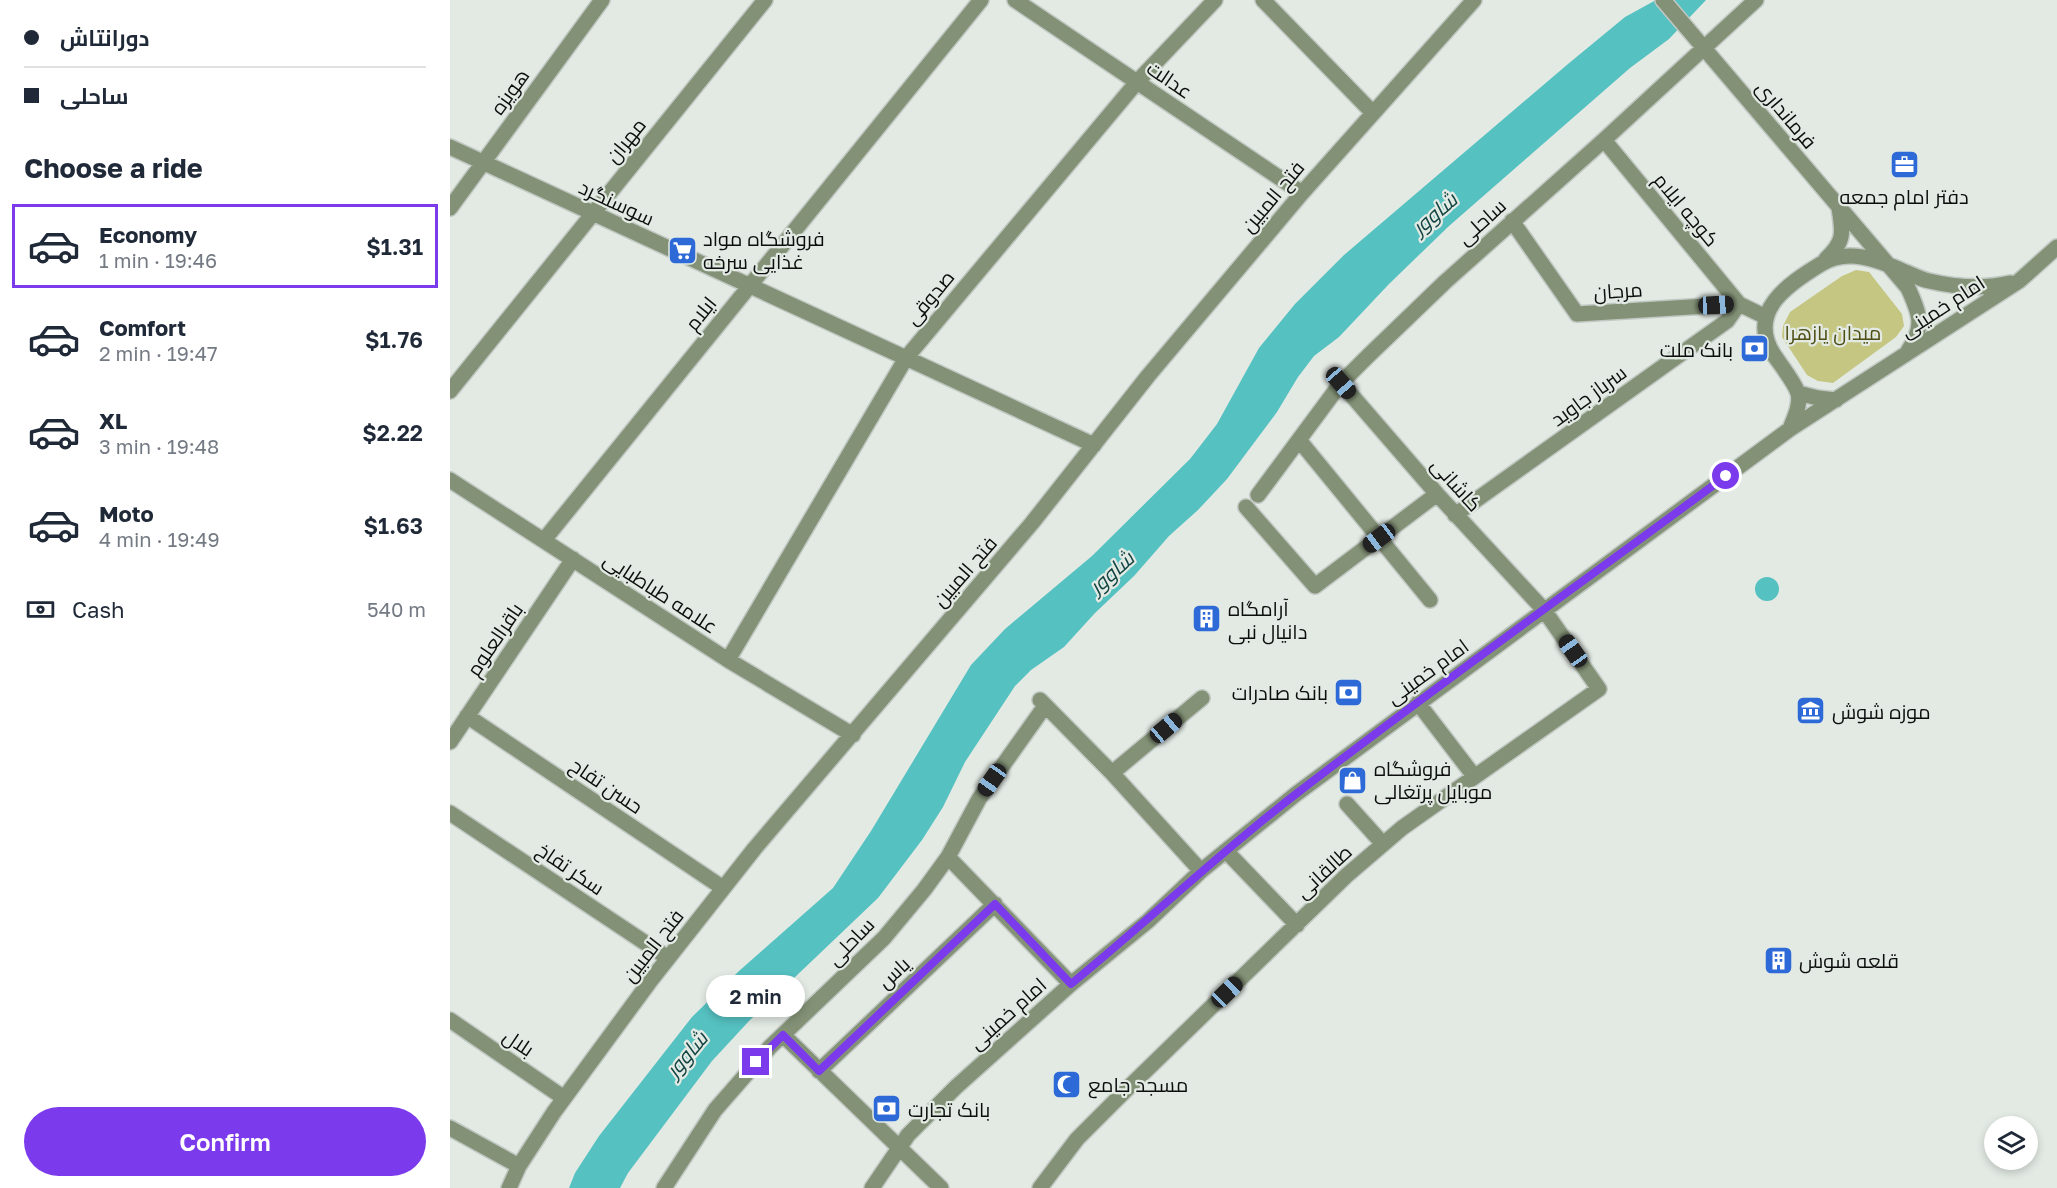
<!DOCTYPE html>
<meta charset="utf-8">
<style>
body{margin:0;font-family:"Golos Text",Cairo,sans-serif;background:#f6f6f7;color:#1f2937;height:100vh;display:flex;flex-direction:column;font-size:22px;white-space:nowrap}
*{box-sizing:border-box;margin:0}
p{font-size:20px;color:#747a83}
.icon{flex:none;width:33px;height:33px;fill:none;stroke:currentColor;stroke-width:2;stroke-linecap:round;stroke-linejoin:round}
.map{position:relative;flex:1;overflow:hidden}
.side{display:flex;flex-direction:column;background:#fff;width:450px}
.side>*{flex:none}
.banner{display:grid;align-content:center;height:132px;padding:0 24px;background:#fff}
.fabs{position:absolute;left:1534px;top:1116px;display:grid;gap:12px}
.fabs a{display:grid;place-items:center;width:54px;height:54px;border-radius:50%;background:#fff;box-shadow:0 3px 9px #0003;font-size:30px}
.end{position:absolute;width:27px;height:27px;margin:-14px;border:8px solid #7c3aed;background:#fff;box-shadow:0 0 0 3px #fff}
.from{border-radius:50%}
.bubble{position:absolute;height:42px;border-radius:21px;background:#fff;box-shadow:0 3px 9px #0003;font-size:20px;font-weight:600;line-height:42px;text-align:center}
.car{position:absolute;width:18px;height:36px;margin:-18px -9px;border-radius:8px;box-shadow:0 0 4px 2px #0007;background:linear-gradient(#222 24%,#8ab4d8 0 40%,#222 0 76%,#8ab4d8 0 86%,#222 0)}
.banner b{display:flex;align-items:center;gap:21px;height:57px;font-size:22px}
.banner b+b{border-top:2px solid #e0e1e3}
.banner i{width:15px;height:15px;background:#1f2937}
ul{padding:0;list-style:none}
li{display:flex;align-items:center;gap:18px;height:84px;margin:0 12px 9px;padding:0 12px;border:3px solid transparent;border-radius:0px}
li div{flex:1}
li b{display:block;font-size:22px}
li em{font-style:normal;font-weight:600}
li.current{border-color:#7c3aed}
li>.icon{width:54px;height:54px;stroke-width:1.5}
h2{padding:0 24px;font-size:27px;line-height:72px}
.pay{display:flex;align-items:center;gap:15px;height:66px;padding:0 24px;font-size:22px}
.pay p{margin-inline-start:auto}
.primary-button{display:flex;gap:12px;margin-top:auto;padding:12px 24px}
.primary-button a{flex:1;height:69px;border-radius:36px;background:#7c3aed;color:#fff;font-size:24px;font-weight:600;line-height:69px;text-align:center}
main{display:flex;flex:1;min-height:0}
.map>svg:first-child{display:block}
</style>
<main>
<section class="side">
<div class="banner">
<b><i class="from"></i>دورانتاش</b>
<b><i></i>ساحلی</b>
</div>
<h2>Choose a ride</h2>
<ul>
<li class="current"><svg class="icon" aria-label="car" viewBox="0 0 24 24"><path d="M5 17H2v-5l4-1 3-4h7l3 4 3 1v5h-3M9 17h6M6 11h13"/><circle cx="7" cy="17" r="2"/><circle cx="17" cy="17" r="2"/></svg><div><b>Economy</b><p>1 min · 19:46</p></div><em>$1.31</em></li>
<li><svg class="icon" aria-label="car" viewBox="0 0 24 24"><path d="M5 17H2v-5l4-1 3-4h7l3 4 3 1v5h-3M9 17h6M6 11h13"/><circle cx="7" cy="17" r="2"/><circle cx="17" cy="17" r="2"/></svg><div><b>Comfort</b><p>2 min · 19:47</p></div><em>$1.76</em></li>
<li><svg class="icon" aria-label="car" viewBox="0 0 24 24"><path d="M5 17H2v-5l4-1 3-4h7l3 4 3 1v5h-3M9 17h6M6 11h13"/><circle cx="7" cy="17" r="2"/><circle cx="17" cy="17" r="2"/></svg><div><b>XL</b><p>3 min · 19:48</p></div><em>$2.22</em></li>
<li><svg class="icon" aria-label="car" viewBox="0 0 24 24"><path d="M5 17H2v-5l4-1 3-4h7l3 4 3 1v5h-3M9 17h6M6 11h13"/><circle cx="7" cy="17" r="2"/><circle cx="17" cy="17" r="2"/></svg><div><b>Moto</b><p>4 min · 19:49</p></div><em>$1.63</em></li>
</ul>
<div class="pay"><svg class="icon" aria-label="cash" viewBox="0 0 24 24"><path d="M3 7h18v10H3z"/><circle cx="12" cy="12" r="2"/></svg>Cash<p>540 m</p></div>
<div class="primary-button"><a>Confirm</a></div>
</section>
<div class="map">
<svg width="1607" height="1188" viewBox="0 0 1607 1188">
<rect width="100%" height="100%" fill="#e3eae4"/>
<path fill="#c5c682" d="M1406,270L1419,272L1452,314L1454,326L1446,337L1383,383L1368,381L1357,375L1332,337L1333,326L1340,312L1392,276Z"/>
<path fill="#55c1c1" d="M1206,0H1256L1219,39L1180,68L999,226L939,284L889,337L864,356L848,377L827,412L777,479L748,510L719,536L684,576L645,613L614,647L581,670L565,686L515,762L493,807L472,840L428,898L299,1021L262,1061L178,1173L170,1188H119L125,1173L149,1136L242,1017L289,971L383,888L421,831L521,665L555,629L642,556L740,459L767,424L809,348L845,304L894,255L1118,64L1175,17Z
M1305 589a12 12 0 1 1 24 0a12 12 0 1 1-24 0Z"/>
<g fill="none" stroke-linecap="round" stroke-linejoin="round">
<defs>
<path id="minor" d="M565,0L852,193
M813,0L923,113
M1213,0L1458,288C1470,314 1475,327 1458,351
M1154,140L1289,304L1316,317
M0,147L644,445
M0,208L152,0
M1062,221L1127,314L1289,304
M1376,259C1395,241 1393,233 1389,208
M0,391L315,0
M1348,393L1368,398L1386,400
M1340,429C1344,418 1351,405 1348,393C1345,383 1330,364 1324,355C1296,312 1338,284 1371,264C1397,248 1427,259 1453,271C1461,274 1470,279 1479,281C1505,287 1534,289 1560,283
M849,440L980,600
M0,480L278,660L403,735
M808,495L891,383L916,358L995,282L1154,140L1306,0
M796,507L865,586L987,494
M1005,515L1277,321L1289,304
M94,540L531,0
M278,660L456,358L687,82L765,0
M590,700L662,773L751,871
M968,703L1024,776
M17,716L273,888
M0,742L123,559
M662,773L752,698
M897,804L933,844
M0,813L218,958
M776,851L847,925
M498,857L621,984
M0,1020L114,1098
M333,1035L491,1188
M369,1071L545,904
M0,1128L69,1166
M59,1188L69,1166L104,1112L201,980L305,848L582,523L698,376L852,193L1024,0
M214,1188L265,1110L320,1047L434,938L474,890L498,857L529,799L595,706
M422,1188L458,1135L506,1087L621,984L698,921L751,871L846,794L1340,429L1569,281L1607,247
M590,1188L627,1139L678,1088L896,876L952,828L1149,689L1094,610L987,494L891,383"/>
</defs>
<use href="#minor" stroke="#c1c7c2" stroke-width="18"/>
<use href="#minor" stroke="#839276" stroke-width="15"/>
</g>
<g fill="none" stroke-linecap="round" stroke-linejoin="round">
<path stroke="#7c3aed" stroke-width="8" d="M306,1062L333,1035L369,1071L545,904L621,984C697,922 768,854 846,794C987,685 1133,582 1276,476"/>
</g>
<defs>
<symbol id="office-square" viewBox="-11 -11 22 22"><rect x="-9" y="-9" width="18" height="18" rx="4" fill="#2e6ad7" stroke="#e3eae4"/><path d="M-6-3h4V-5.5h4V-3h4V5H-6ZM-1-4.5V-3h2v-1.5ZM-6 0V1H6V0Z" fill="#fff"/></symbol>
<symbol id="supermarket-square" viewBox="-11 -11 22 22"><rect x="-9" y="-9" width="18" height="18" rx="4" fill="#2e6ad7" stroke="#e3eae4"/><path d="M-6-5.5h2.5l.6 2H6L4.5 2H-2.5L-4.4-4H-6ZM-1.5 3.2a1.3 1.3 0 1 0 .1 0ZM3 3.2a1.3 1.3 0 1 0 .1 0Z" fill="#fff"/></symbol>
<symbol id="bank-square" viewBox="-11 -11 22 22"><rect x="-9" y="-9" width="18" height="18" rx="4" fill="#2e6ad7" stroke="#e3eae4"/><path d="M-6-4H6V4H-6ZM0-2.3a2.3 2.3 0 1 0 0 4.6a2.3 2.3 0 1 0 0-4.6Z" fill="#fff"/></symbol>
<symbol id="building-square" viewBox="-11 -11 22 22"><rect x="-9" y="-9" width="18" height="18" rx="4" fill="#2e6ad7" stroke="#e3eae4"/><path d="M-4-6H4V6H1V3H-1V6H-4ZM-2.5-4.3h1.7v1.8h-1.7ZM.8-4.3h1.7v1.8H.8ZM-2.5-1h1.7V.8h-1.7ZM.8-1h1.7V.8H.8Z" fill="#fff"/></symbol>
<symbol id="museum-square" viewBox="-11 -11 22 22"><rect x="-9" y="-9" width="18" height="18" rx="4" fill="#2e6ad7" stroke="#e3eae4"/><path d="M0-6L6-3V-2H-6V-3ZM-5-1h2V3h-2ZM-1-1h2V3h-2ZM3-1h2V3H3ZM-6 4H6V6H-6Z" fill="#fff"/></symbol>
<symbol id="shop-square" viewBox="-11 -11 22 22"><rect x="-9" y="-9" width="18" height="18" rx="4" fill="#2e6ad7" stroke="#e3eae4"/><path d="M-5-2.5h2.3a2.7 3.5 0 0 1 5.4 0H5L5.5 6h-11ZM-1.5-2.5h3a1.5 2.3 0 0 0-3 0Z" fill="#fff"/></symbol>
<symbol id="mosque-square" viewBox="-11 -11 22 22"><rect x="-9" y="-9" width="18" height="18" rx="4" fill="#2e6ad7" stroke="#e3eae4"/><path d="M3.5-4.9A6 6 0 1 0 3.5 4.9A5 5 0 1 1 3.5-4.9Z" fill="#fff"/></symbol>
</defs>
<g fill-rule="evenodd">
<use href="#office-square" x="1438" y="148" width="33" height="33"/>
<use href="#supermarket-square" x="216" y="234" width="33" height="33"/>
<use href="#bank-square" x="1288" y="332" width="33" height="33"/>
<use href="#building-square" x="740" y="602" width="33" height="33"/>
<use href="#bank-square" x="882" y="676" width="33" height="33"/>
<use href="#museum-square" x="1344" y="694" width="33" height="33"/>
<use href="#shop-square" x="886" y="764" width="33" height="33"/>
<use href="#building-square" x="1312" y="944" width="33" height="33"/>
<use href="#mosque-square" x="600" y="1068" width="33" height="33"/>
<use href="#bank-square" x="420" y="1092" width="33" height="33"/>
</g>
<g text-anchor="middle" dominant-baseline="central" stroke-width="4.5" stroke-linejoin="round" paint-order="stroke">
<g font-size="20" fill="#0c0e0d" stroke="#e3eae4">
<text transform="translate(720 79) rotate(34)">عدالت</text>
<text transform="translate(59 91) rotate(-54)">هویزه</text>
<text transform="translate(1337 114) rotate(50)">فرمانداری</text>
<text transform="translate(175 140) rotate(-51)">مهران</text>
<text transform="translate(822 196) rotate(-50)">فتح المبین</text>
<text transform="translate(167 202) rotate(25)">سوسنگرد</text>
<text transform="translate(1237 209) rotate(50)">کوچه ایلام</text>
<text transform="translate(1031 221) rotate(-42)">ساحلی</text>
<text transform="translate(1168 290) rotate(-4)">مرجان</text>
<text transform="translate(479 297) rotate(-50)">صدوقی</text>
<text transform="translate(1492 306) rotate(-33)">امام خمینی</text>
<text transform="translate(250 313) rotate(-51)">ایلام</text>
<text transform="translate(1138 395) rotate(-36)">سرباز جاوید</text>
<text transform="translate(1007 484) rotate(48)">کاشانی</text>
<text transform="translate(514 571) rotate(-49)">فتح المبین</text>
<text transform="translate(211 592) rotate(33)">علامه طباطبایی</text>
<text transform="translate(44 639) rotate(-56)">باقرالعلوم</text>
<text transform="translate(977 671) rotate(-36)">امام خمینی</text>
<text transform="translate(157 785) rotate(34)">حسن تفاح</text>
<text transform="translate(121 868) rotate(34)">سکر تفاخ</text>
<text transform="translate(873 871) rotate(-43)">طالقانی</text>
<text transform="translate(400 941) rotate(-46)">ساحلی</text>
<text transform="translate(202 945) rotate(-52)">فتح المبین</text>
<text transform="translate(443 972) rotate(-43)">یاس</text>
<text transform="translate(557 1013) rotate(-42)">امام خمینی</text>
<text transform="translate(69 1042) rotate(34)">بلال</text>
</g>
<g font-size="20" fill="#0c0e0d" stroke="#e3eae4" text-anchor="start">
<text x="1454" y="196" text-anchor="middle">دفتر امام جمعه</text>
<text x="253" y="238">فروشگاه مواد<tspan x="253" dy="23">غذایی سرخه</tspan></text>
<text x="1283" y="349" text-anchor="end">بانک ملت</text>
<text x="778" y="608">آرامگاه<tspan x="778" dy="23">دانیال نبی</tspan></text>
<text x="878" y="692" text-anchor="end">بانک صادرات</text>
<text x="1382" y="711">موزه شوش</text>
<text x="924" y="768">فروشگاه<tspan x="924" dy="23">موبایل پرتغالی</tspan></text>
<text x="1349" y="960">قلعه شوش</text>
<text x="638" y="1084">مسجد جامع</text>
<text x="458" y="1109">بانک تجارت</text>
</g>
<g font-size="20" fill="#4f4e15" stroke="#e3eae4">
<text x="1383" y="332">میدان یازهرا</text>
</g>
<g font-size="21" font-style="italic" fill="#134444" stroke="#e3eae4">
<text transform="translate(984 213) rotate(-41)">شاوور</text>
<text transform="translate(661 572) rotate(-42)">شاوور</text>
<text transform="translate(236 1054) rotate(-50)">شاوور</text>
</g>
</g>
</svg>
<div class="fabs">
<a><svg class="icon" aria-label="layers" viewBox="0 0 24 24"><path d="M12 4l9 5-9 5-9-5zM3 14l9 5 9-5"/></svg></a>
</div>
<i class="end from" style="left:1276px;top:476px"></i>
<i class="end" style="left:306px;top:1062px"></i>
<div class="bubble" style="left:256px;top:975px;width:99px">2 min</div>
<i class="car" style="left:1266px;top:305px;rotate:87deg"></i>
<i class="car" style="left:891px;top:383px;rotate:139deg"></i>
<i class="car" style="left:929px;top:538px;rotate:233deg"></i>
<i class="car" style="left:1123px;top:651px;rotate:325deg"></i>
<i class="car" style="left:716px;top:728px;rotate:50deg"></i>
<i class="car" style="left:542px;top:780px;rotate:215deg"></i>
<i class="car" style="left:777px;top:992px;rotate:46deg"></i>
</div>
</main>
